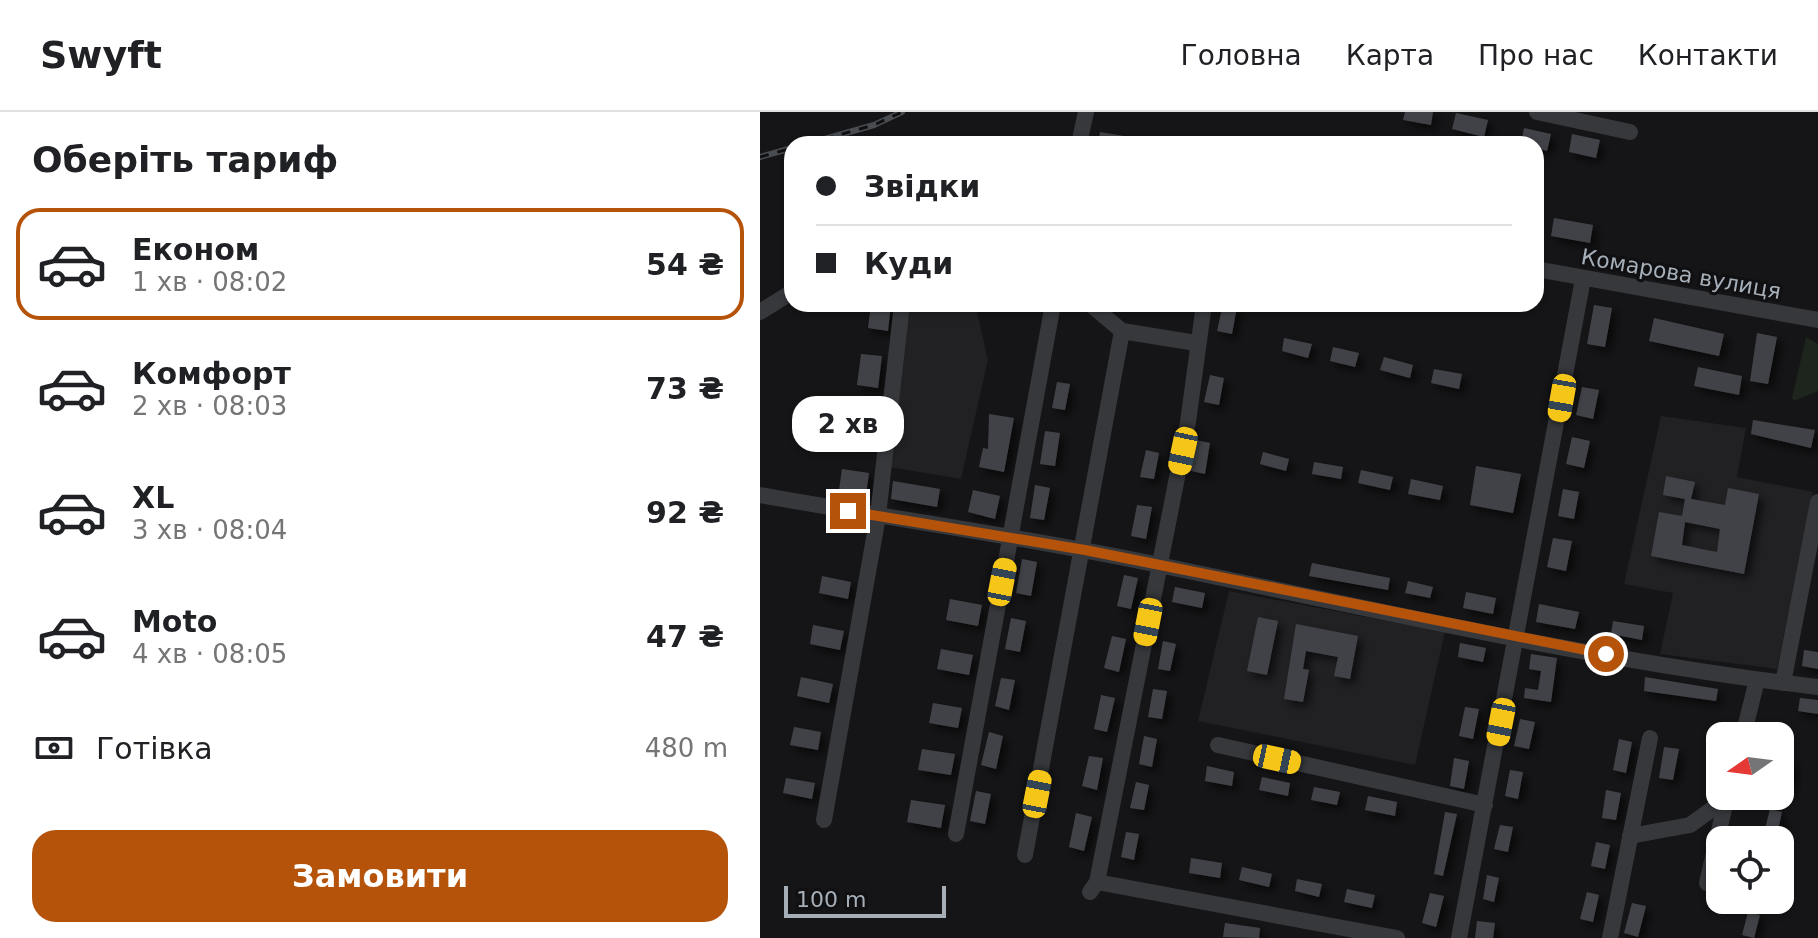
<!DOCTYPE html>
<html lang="uk">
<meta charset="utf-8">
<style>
body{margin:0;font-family:"DejaVu Sans",sans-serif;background:#f2f2f2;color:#202124;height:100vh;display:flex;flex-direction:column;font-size:30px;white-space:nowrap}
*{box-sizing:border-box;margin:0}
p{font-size:26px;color:#757577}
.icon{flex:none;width:44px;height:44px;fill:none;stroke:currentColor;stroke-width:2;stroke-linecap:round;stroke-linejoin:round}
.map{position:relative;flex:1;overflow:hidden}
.side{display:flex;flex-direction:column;background:#fff;width:760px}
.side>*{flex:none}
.guide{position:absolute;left:24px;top:24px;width:760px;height:176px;border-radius:24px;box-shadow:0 2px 6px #0004;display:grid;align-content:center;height:176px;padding:0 32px;background:#fff}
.needle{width:52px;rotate:256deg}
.controls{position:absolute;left:946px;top:610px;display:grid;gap:16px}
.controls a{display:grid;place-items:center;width:88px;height:88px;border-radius:16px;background:#fff;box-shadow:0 2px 6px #0004;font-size:40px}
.scale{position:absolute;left:24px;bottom:20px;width:162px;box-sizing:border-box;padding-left:8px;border:4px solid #a6aeb8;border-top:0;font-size:22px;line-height:28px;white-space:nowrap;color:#a6aeb8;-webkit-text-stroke:6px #101012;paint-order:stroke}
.end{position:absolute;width:36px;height:36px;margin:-18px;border:10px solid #b45309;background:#fff;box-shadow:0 0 0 4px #fff}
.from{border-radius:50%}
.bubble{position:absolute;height:56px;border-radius:24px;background:#fff;box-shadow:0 2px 6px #0004;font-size:26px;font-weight:700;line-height:56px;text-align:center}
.car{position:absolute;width:24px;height:48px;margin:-24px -12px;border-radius:10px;box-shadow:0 0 6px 2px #0007;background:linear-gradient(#f5c518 24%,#345 0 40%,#f5c518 0 76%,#345 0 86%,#f5c518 0)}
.guide b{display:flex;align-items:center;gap:28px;height:76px;font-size:30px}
.guide b+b{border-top:2px solid #e0e0e0}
.guide i{width:20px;height:20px;background:#202124}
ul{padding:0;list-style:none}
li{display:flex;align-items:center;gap:24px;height:112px;margin:0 16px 12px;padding:0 16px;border:4px solid transparent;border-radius:24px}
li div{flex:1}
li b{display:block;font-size:30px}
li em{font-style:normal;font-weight:700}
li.on{border-color:#b45309}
li>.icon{width:72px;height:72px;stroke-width:1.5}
h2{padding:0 32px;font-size:36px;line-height:96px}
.pay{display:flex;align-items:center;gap:20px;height:88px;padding:0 32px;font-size:30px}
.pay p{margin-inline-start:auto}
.cta{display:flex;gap:16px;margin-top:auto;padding:16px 32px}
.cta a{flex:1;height:92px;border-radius:24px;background:#b45309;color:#fff;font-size:32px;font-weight:700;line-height:92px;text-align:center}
header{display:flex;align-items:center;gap:48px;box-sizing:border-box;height:112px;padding:0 40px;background:#fff;border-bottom:2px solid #e0e0e0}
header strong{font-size:38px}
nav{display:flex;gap:44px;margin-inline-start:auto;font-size:28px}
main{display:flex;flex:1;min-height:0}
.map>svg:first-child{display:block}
</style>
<header>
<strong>Swyft</strong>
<nav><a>Головна</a><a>Карта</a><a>Про нас</a><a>Контакти</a></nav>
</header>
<main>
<section class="side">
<h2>Оберіть тариф</h2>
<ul>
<li class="on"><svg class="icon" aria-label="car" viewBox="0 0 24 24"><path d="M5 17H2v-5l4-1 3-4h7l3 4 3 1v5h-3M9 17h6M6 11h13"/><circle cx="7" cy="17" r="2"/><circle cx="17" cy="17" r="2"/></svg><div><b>Економ</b><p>1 хв · 08:02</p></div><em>54 ₴</em></li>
<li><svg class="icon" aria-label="car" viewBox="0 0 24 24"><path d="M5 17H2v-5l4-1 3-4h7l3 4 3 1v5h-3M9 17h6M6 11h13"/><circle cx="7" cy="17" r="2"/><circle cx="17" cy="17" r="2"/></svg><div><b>Комфорт</b><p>2 хв · 08:03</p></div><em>73 ₴</em></li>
<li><svg class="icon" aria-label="car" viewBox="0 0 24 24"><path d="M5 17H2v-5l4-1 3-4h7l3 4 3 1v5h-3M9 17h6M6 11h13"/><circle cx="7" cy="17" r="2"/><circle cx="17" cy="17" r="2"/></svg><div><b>XL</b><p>3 хв · 08:04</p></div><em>92 ₴</em></li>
<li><svg class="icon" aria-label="car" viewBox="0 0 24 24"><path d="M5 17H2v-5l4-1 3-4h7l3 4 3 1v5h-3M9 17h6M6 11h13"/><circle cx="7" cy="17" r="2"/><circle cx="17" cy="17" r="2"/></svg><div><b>Moto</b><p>4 хв · 08:05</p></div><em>47 ₴</em></li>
</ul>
<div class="pay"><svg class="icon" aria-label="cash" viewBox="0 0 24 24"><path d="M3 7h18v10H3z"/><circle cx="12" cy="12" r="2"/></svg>Готівка<p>480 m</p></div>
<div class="cta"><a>Замовити</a></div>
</section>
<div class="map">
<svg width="1058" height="826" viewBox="0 0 1058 826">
<defs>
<filter id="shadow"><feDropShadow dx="5" dy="5" stdDeviation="4" flood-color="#0009"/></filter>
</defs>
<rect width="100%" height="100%" fill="#151517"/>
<path fill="#212124" d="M148,192H215L228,248L201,367L130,355Z
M901,304L986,316L977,365L1053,380L1017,557L900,542L913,481L864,472Z
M469,479L685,520L655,653L438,609Z"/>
<path fill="#1d251d" d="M1046,225L1058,232V279L1034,289L1032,286Z"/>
<path fill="#414347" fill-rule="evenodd" filter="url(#shadow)" d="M645,0H673L671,13L643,8Z
M696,1L728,8L724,25L692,17Z
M764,16L791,22L787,39L776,36V32H761Z
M340,20L382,27V32H338Z
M812,22L840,28L836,46L809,40Z
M794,106L833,113L830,131L791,124Z
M111,192H131L128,219L108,216Z
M463,192L477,195L472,222L457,219Z
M834,193L852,196L845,235L827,232Z
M894,206L964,222L959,244L889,229Z
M997,221L1017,225L1008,272L990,269Z
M524,226L552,232L548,246L522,239Z
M573,235L599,241L595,255L570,249Z
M101,242L122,244L118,276L97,273Z
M624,245L653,253L650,266L620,258Z
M938,255L982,264L979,283L934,274Z
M674,257L702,262L699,277L671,271Z
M450,263L464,266L459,293L444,290Z
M297,270L310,272L305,298L292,296Z
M822,275L839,278L833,307L816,303Z
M90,298L112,301L107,331L86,328Z
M229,302L254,306L244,360L219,355L223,336L228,337Z
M993,308L1055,318L1051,336L991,322Z
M285,319L300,321L295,354L280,352Z
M812,325L830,329L824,356L806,352Z
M436,328L450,331L445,362L431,359Z
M386,338L399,341L394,367L380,365Z
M503,340L529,347L526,359L500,352Z
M554,350L583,355L581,367L552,362Z
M716,354L761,362L753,401L710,393Z
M82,357L109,361L106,383L79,378Z
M601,358L633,365L630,378L598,371Z
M906,364L935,370L931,387L965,393L968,376L999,382L984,462L891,444L899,400L922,404L925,387L903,383ZM925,410L960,417L957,440L922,433Z
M651,367L683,374L680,388L648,382Z
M133,369L180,377L177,395L131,387Z
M275,373L290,376L284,408L270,406Z
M803,377L819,380L814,407L798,404Z
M213,378L240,384L235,407L208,400Z
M377,393L392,395L386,427L371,424Z
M793,426L812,429L806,459L787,455Z
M262,447L277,450L271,484L256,481Z
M552,451L630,466L628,478L549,464Z
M364,463L378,466L371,497L357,494Z
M62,464L91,470L88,487L59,481Z
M648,469L673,475L670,486L645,481Z
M415,475L445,481L442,496L412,490Z
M706,480L736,486L733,502L703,496Z
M190,487L222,493L218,514L186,508Z
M779,492L819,500L815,517L776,510Z
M498,505L518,509L507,563L487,559Z
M251,506L266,509L260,540L245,537Z
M853,509L884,514L882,528L851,522Z
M536,512L598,524L590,567L574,564L578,545L546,539L543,557L549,558L543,590L524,587Z
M53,513L84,519L80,538L50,532Z
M352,524L366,527L359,560L344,556Z
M403,529L416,532L410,559L398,557Z
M700,531L726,536L723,550L698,545Z
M181,537L213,543L209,563L177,557Z
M1044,538L1058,540V557L1042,554Z
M771,542L797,546L791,590L764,586L765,576L778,578L781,559L769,557Z
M41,565L73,572L69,591L37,584Z
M885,565L958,577L956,589L884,579Z
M241,566L255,568L249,598L235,594Z
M393,577L407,579L402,607L388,605Z
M341,583L355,586L347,620L334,617Z
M1040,586L1058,588V602L1038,599Z
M173,591L202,596L198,616L169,611Z
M705,595L719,597L713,627L699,624Z
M760,607L775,610L769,637L754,634Z
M34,615L61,620L58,638L30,633Z
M229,620L243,624L236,657L221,653Z
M384,624L397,627L392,655L379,652Z
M859,627L872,630L866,661L853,658Z
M904,635L919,637L913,668L899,666Z
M162,637L195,642L191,663L158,658Z
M329,644L343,646L337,678L322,674Z
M694,646L709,649L704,677L690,674Z
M1020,648L1034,651L1027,681L1020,679Z
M447,654L474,660L472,674L445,669Z
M750,658L763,660L758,687L745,684Z
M502,665L530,671L528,684L499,678Z
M26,666L55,671L52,687L23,681Z
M376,670L389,673L384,698L370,696Z
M554,675L580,680L577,693L551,688Z
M846,678L861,681L856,708L842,706Z
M216,679L231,682L225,712L210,709Z
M608,684L637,690L635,704L605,698Z
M151,688L185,693L181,716L147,710Z
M1010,697L1022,700L1016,727L1003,725Z
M685,700L697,702L683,764L674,762Z
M316,701L332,705L324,739L309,735Z
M740,713L753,715L748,740L734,737Z
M366,720L379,722L374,748L361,745Z
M836,730L850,733L845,757L831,754Z
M431,746L462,751L460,766L429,761Z
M482,755L512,762L509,775L479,768Z
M727,763L739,766L734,790L723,787Z
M537,767L562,772L559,785L535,779Z
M587,777L615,783L612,796L584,790Z
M827,780L839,783L833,810L820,807Z
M670,781L684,784L676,815L662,811Z
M872,791L886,794L878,825L864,821Z
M988,800L1000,803L994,826L982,823Z
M717,809L735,811L733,826H715Z
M465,811L500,816L499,826L463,825Z"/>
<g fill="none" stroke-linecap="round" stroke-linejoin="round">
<path stroke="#36383c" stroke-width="16" d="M777,0L870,20
M319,32L326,0
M776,157L1058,208
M0,200L32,180
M362,219L436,231
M0,383C133,407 267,425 399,453C617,498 836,549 1058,575
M1023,571L1058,390
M983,624L997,568
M458,633L725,693
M64,708L118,404L142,192
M196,722L293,192
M870,724L930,713L966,687
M265,743L362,219L330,192
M337,770L637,826
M947,771L967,684
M330,780L337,770L428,310L444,192
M699,826L823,167
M850,826L890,626"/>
<defs>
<path id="rail" d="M47,32L114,13L142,0
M0,45L32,36"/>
</defs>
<use href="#rail" stroke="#494c51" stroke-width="6"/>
<use href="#rail" stroke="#101012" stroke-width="3" stroke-dasharray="9" stroke-linecap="butt"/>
</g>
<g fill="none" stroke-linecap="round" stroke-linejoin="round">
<path stroke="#b45309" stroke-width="10" d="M88,399L325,438L846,542"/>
</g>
<g text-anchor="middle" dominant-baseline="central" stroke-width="6" stroke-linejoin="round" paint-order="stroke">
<g font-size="22" fill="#a6aeb8" stroke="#101012">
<text transform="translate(921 162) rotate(10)">Комарова вулиця</text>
</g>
</g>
</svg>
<div class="controls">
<a><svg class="needle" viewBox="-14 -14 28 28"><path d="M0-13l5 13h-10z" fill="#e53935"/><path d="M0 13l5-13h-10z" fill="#757577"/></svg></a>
<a><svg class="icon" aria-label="locate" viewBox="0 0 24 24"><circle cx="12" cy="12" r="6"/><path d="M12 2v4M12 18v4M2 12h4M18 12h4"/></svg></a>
</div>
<div class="scale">100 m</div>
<i class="end from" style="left:846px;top:542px"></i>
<i class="end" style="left:88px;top:399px"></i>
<div class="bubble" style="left:32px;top:284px;width:112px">2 хв</div>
<i class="car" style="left:802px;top:286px;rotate:190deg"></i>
<i class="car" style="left:423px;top:339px;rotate:192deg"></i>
<i class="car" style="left:242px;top:470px;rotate:11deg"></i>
<i class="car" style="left:388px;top:510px;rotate:191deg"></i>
<i class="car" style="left:741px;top:610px;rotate:191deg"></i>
<i class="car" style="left:517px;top:647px;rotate:102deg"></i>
<i class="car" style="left:277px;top:682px;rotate:11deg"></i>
<div class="guide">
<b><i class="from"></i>Звідки</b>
<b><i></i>Куди</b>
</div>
</div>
</main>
